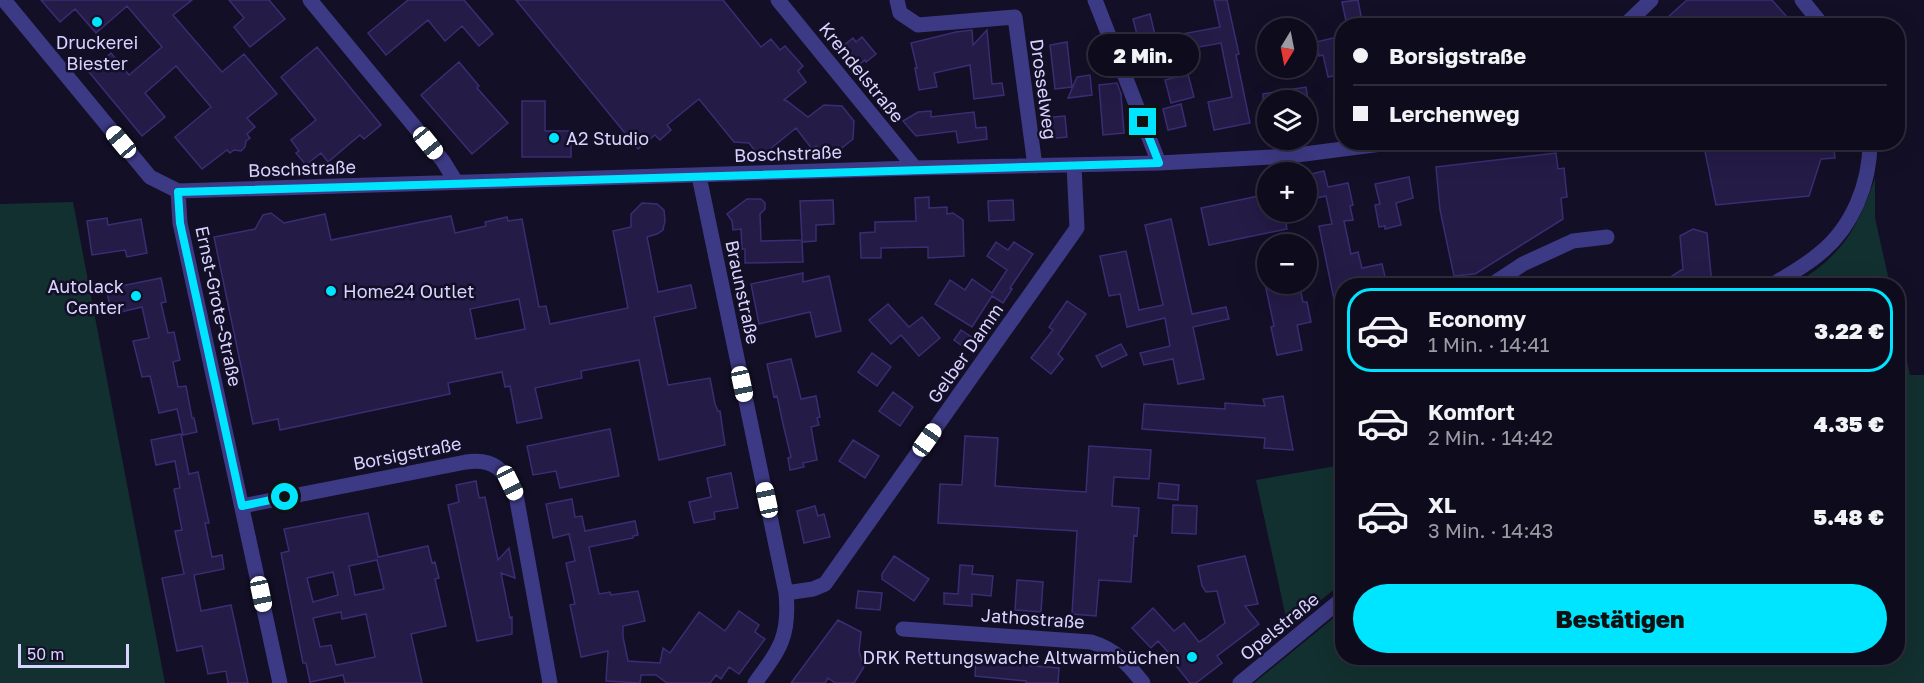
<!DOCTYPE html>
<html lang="de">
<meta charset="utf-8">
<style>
body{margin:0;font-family:"Golos Text",sans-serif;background:#171425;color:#f1f3f6;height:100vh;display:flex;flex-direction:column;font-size:22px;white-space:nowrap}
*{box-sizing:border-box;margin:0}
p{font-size:20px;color:#9b9ba3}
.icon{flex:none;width:33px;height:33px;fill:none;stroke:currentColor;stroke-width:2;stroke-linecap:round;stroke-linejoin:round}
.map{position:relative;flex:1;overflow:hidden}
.side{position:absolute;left:1335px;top:278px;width:570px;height:387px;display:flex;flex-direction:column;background:#0e0b1c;border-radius:24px;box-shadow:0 6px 24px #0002,0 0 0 2px #2e2b3b}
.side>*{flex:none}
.guide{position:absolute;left:1335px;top:18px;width:570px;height:132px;border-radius:24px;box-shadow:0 6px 24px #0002,0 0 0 2px #2e2b3b;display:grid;align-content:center;height:132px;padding:0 18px;background:#0e0b1c}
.needle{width:39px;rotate:190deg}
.buttons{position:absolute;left:1257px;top:18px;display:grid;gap:12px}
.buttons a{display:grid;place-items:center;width:60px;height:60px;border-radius:50%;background:#0e0b1c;box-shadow:0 6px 24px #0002,0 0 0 2px #2e2b3b;font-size:30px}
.scale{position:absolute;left:18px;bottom:15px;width:111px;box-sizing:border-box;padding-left:6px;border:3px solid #d9d4ff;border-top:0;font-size:16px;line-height:21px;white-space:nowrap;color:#d9d4ff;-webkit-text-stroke:4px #130f26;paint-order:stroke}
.end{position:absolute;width:27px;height:27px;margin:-14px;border:8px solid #00e5ff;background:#111;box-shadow:0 0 0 3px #111}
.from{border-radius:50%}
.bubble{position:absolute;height:42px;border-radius:21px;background:#0e0b1c;box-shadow:0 6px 24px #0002,0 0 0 2px #2e2b3b;font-size:20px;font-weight:800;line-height:42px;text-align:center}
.car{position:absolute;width:18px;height:36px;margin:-18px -9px;border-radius:8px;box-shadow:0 0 4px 2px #0007;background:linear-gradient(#fff 24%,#345 0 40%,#fff 0 76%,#345 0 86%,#fff 0)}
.guide b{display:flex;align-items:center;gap:21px;height:57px;font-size:22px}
.guide b+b{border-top:2px solid #2e2b3b}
.guide i{width:15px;height:15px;background:#f1f3f6}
ul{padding:10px 0 0;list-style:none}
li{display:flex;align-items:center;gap:18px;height:84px;margin:0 12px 9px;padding:0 6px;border:3px solid transparent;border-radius:24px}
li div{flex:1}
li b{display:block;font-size:22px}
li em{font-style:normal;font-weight:800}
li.current{border-color:#00e5ff}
li>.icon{width:54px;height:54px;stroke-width:1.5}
.cta{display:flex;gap:12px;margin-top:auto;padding:12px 18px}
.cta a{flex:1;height:69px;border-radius:36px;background:#00e5ff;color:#111;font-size:24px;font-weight:800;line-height:69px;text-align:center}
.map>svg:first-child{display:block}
</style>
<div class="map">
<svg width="1924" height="683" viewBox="0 0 1924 683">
<rect width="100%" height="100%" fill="#130f26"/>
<path fill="#12302f" d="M1875,178V218L1890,285H1793C1842,256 1857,230 1875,178Z
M73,202L165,683H0V204Z
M1898,318L1910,375H1924V683H1254L1342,611V657H1898Z
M1342,465V583L1288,627L1256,480Z"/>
<path fill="#241b47" stroke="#3b2d73" stroke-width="1.5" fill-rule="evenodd" d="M41,0H192L173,15L222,72L244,54L277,94L247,118L255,127L247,134L250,138L246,141L245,147L241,151L234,150L230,153L227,150L202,169L175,137L211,107L176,66L145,93L165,117L142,136L89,72L111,53L129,75L162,47L127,6L96,33L75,9L60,22Z
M229,0H269L285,19L250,47L234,27L244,18Z
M408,0H464L493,34L479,46L462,26L445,41L428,20L386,55L368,33Z
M516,0H723L761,47L771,39L780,50L785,46L803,66L798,71L806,82L784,100L787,101L808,117L824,105L842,106L854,121L853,139L837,152L820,150L816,146L812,149L796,128L764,154L757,153L749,143L734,142L699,99L667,125L671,130L660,140L655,135L638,149Z
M1214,0H1227L1239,54L1236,55L1250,123L1214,130L1208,102L1232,97L1221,43L1160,54L1161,57L1144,62L1133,19L1150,14L1156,39L1220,27Z
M1358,0L1363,26H1347L1342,2Z
M1687,0H1772L1795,26H1658Z
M972,30L973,45L987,30L992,84L1002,83L1004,95L974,99L970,65L934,73L937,87L919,90L915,68H917L911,43L956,32Z
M1342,36V74L1328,77L1323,55L1319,56L1316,42Z
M862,37L876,54L866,62L865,60L860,64L844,45L853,38L856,42Z
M1067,42L1072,87L1055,89L1050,45Z
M317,47L381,125L364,139L360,135L328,162L321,153L306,165L296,153L299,151L291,140L316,120L281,77Z
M459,62L479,86L477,88L508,123L472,154L421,95Z
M1188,74L1194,97L1171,103L1165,80Z
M1090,75L1092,95L1068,98L1077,77Z
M1117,83L1121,94L1124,133L1103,135L1099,85Z
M1306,87L1308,100H1263V94Z
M522,101H545V131H571V157H522Z
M1181,104L1186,126L1168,130L1163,109Z
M931,111V117L974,112L976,128L986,127L987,139L958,143L956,131L916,136L903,121L918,112Z
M1065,116L1067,137L1045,139L1043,118Z
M1703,142H1833L1835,158L1821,159L1809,196L1716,205Z
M1556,153L1558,169L1564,168L1567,197L1561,198L1563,219L1475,274L1454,276L1440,210L1436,167Z
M1324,171L1328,187L1348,183L1353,205L1350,206L1353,220L1344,221L1351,254L1358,252L1362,268L1382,264L1387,285H1342V319H1338L1319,226L1332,224L1326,196L1312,199L1307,175Z
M1409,177L1413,198L1396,203L1401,225L1385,229V226L1379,227L1375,205L1380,204L1375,184Z
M1268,194V212H1284L1287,229L1209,245L1201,208Z
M929,197V208L947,207V214L953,213L963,220L964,256L928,258V247L881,248V258H861L860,233L875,232V222L916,221L915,198Z
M747,199H761L765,203V209L760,214L761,241L802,240L800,201L833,200L834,224L816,225V241L802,242L803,262L745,263V249H742L741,229L733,230L732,221L727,214Z
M1013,200L1014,220L989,221L988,201Z
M642,203L657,204L664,210L665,221L663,230L657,234L647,237L658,292L691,285L696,308L654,317L668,385L710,378L715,404L718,411H720L725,445L659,460L639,360L581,371L582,378L535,388L542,418L517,423L510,386L505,387L502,372L448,383L450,394L280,430L278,419L253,424L214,237L255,229L263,215L271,213L284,223L325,214L331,240L451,216L455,233L486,226L485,222L507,217L508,221L522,219L539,307L546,306L550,324L628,308L613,231L631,227V214ZM519,299L525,329L476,339L470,309Z
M107,218L108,225L141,219L147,253L127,257L125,250L92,255L87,221Z
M1171,219L1192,314L1226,307L1229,319L1193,327L1204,379L1178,384L1173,359L1144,365L1140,353L1170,346L1165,318L1127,327L1120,294L1109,296L1100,256L1126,251L1139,310L1163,305L1145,225Z
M1693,229L1707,233L1712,285H1658L1683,269L1680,236Z
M996,242L1008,250L1014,242L1033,254L1010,288L1012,289L1003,303L992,296L972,327L935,304L950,280L965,290L972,279L992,293L1007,270L987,256Z
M803,273V282L829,276L841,331L816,337L810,312L759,324L751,284Z
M161,278L166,302L161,303L168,333L174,332L180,360L173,362L178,387L186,386L192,418H194L197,432L183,435L177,409L159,413L150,376L142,377L133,341L149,338L142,307L112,314L106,289Z
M1265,284H1299L1303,302H1307L1311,322L1297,325L1302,350L1277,355L1271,327L1274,326Z
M1067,301L1086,314L1058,354L1063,359L1051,374L1031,358L1053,330L1049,327Z
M888,304L909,327L922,317L940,338L919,356L901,335L891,344L869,320Z
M961,330L973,338L965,348L954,340Z
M1121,344L1127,355L1102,367L1096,356Z
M872,353L891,367L877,386L858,372Z
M791,359L801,399L816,396L820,417L817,418L819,425L811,427L817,460L803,463L804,467L790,470L788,458L791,457L783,424L777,396L774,397L767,364Z
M893,392L913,407L900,426L879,411Z
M1283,396L1293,450L1264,448L1265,438L1142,429L1144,404L1225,409V403L1265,406L1263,399Z
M610,429L619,476L560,488L556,471L533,475L527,446Z
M181,434L189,474L198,472L209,523H205L212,557L222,555L224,569L194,575L201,611L231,605L248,683H228L226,671L208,674L202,646L177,651L162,578L184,574L175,531L182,530L174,489L180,488L175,461L156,465L151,440Z
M965,436L998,438L995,486L1086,492L1089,446L1151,450L1149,479L1114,477L1112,506L1139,508L1137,536L1134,535L1131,582L1099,580L1096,616L1072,614L1077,531L938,523L940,484L962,485Z
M853,440L879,456L865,478L839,461Z
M731,473L738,508L714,512L715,519L694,523L689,502L711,497L707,478Z
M476,481L479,498L485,497L498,560L509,548L515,578L501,573L510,618L512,617V634L477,641L448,505L459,502L456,485Z
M1159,483L1179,485L1178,500L1158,498Z
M572,499L575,517L582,516L585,531L635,521L638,535L633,536V538L589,547L599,594L610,592L611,595L638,591L645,621L623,626V637L628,661L660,663L663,648L670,653L699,612L725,631L739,611L759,625L755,632L765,639L739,674L729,667L721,679L716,675L710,683H667L656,675H641L640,683L606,681L608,651L581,657L570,605L575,604L566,563L575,561L569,534L553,538L546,504Z
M1173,505L1197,506L1196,534L1172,533Z
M815,506L818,516L824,514L830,537L804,543L797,511Z
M368,513L378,557L428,546L432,563L435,562L439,578L435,579L446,626L411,634L422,683H345L343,675L310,682L306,663H303L281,553L289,551L284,529ZM377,560L384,589L355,595L349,566ZM333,572L338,595L313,602L307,578ZM341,612L342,619L366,614L375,657L336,665L331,645L320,647L313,618Z
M894,556L929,579L914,601L882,579V574Z
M1245,556L1258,604L1245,606L1259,624L1217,656L1222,663L1196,683H1190L1173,662L1175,660L1158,641L1151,648L1132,628L1153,608L1174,631L1184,623L1199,642L1204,639L1225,623L1217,591L1206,592L1202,586L1198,566Z
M960,565L973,566L972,574L993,576L991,596L972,594V606L944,604V593L958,594Z
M1017,580L1043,582L1041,612L1015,610Z
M858,591L882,593L880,610L856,608Z
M838,620L861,632L859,651L864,667L854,683H835L828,678L825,683H791Z
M976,661L1059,668L1058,683H1026V681L975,676Z"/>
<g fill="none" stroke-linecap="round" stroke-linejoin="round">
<path stroke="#3d3a85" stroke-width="15" d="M4,0L150,177L178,191L915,168L1159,163L1289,156L1397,142
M310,0L443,161L456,182
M778,0L915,168
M897,0L900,13L918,25L1015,17L1035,166
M1095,0L1159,163
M1802,0L1823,26
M1624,26L1651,0
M699,176L786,593C790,636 780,649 755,683
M178,191L180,223L280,683
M1491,285L1523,264L1573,241L1607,237
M1772,285C1788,275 1805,266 1819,254C1852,228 1870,184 1870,142
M242,506L466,462C495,458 504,470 516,495L550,683
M786,593L813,589L825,584L1077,228L1074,165
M903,629L1091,642C1115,649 1128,664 1143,683
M1240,683L1342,599"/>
</g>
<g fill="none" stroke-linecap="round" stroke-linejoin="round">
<path stroke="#00e5ff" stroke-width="8" d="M285,497L242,506L180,223L178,192L1159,163L1143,122"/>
</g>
<g fill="#00e5ff" stroke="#130f26" stroke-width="2">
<circle cx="97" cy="22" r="6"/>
<circle cx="554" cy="138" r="6"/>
<circle cx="331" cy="291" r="6"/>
<circle cx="136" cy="296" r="6"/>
<circle cx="1192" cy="657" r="6"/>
</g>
<g text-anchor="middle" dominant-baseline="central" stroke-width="5" stroke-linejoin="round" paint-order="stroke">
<g font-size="18" fill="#d9d4ff" stroke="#130f26" text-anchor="start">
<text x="97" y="42" text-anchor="middle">Druckerei<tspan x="97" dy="21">Biester</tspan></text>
<text x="566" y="138">A2 Studio</text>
<text x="124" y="286" text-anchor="end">Autolack<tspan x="124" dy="21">Center</tspan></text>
<text x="343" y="291">Home24 Outlet</text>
<text x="1180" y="657" text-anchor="end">DRK Rettungswache Altwarmbüchen</text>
</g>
<g font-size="18" fill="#d9d4ff" stroke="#130f26">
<text transform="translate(862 72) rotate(51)">Krendelstraße</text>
<text transform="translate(1044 89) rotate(82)">Drosselweg</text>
<text transform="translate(788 153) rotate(-2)">Boschstraße</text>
<text transform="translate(302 168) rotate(-2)">Boschstraße</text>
<text transform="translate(743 292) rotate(78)">Braunstraße</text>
<text transform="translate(219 306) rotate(78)">Ernst-Grote-Straße</text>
<text transform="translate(965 353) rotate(-55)">Gelber Damm</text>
<text transform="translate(407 453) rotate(-11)">Borsigstraße</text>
<text transform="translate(1033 618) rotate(4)">Jathostraße</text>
<text transform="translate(1279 626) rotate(-39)">Opelstraße</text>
</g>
</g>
</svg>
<div class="buttons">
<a><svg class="needle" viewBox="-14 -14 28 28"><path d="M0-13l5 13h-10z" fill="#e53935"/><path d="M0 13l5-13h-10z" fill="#9b9ba3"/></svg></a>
<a><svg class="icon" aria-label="layers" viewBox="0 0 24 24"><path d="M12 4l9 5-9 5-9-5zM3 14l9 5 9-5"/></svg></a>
<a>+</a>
<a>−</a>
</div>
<div class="scale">50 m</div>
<i class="end from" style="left:285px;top:497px"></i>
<i class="end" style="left:1143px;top:122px"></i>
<div class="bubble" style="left:1088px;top:34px;width:111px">2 Min.</div>
<i class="car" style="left:121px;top:142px;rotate:320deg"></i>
<i class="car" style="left:428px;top:143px;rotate:141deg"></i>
<i class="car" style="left:742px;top:384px;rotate:168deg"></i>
<i class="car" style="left:927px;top:440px;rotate:35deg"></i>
<i class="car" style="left:510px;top:483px;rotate:154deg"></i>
<i class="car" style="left:767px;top:500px;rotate:348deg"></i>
<i class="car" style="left:261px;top:594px;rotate:168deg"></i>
<div class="guide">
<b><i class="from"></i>Borsigstraße</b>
<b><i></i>Lerchenweg</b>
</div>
<section class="side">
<ul>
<li class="current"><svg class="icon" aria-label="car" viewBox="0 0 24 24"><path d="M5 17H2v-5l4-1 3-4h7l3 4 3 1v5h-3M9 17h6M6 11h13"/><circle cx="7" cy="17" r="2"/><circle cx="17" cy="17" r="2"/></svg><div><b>Economy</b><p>1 Min. · 14:41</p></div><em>3.22 €</em></li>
<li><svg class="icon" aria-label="car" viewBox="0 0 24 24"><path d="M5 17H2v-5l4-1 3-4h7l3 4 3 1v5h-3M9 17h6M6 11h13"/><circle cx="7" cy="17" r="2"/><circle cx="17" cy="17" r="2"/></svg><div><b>Komfort</b><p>2 Min. · 14:42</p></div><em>4.35 €</em></li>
<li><svg class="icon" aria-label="car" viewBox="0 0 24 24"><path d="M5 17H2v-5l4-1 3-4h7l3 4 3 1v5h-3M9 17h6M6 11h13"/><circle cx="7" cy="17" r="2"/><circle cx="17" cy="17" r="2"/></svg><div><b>XL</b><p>3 Min. · 14:43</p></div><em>5.48 €</em></li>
</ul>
<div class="cta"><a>Bestätigen</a></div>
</section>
</div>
